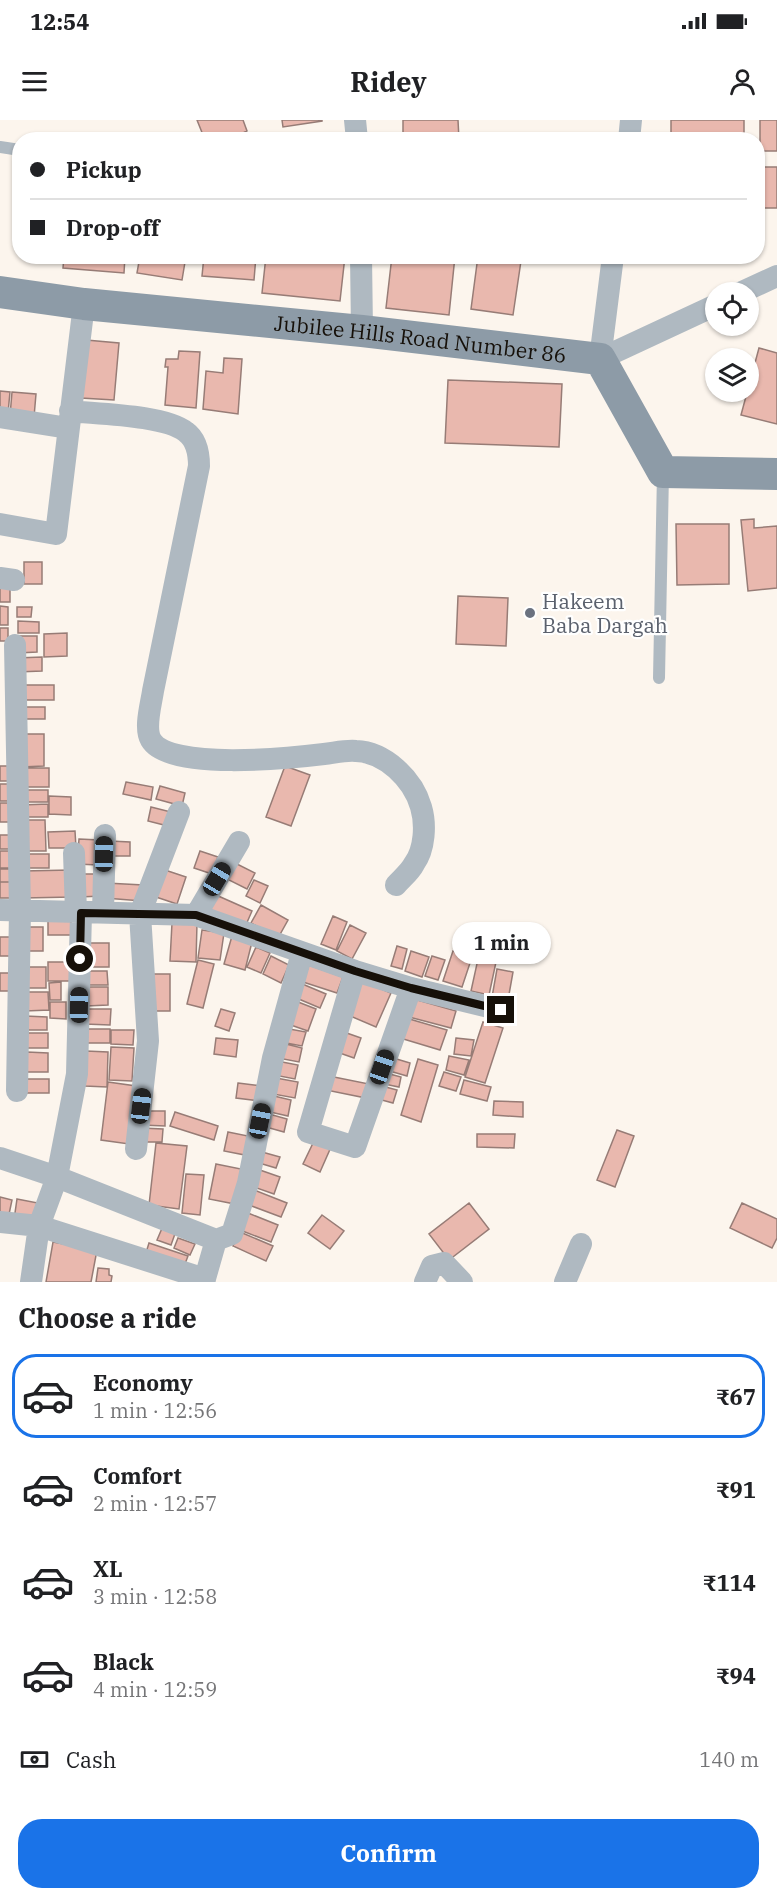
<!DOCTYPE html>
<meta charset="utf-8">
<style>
body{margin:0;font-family:"IBM Plex Serif",serif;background:#f6f6f6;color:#202124;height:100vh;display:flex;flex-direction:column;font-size:22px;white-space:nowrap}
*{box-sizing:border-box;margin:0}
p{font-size:20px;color:#757577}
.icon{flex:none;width:33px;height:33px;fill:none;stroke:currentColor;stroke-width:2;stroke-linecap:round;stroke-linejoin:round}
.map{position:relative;height:1162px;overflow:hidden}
.details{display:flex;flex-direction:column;background:#fff;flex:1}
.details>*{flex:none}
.banner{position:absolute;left:12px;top:12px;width:753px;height:132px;border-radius:24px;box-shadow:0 2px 4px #0004;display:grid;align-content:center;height:132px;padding:0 18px;background:#fff}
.buttons{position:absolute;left:705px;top:162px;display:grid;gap:12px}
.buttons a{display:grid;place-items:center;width:54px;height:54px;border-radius:50%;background:#fff;box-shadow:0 2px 4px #0004;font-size:30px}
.end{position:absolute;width:27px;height:27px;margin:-14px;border:8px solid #161009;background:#fff;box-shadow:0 0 0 3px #fff}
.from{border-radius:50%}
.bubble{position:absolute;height:42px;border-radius:21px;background:#fff;box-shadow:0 2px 4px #0004;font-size:20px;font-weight:700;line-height:42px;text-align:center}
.car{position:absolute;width:18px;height:36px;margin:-18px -9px;border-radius:8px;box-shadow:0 0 4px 2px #0007;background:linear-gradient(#222 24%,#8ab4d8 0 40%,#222 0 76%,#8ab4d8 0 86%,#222 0)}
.banner b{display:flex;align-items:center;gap:21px;height:57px;font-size:22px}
.banner b+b{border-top:2px solid #e0e0e0}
.banner i{width:15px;height:15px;background:#202124}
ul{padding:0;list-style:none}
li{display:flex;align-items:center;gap:18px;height:84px;margin:0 12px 9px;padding:0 6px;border:3px solid transparent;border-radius:24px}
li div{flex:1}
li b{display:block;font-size:22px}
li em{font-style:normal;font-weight:700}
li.selected{border-color:#1a73e8}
li>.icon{width:54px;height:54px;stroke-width:1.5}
h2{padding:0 18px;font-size:27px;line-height:72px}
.pay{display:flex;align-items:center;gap:15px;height:66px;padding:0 18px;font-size:22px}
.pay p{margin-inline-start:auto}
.cta{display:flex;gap:12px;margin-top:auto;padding:12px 18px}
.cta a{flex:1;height:69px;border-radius:24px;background:#1a73e8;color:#fff;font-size:24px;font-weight:700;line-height:69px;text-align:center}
.status{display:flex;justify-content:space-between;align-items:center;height:42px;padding:0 30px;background:#fff;direction:ltr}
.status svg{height:16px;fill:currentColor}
header{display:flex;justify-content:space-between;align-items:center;height:78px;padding:0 18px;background:#fff;font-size:27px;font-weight:700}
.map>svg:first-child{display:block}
</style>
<div class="status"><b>12:54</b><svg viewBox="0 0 49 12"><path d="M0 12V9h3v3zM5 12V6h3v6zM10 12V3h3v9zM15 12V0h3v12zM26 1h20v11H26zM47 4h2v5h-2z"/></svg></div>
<header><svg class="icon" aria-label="menu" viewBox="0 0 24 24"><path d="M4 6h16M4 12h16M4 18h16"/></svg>Ridey<svg class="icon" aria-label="person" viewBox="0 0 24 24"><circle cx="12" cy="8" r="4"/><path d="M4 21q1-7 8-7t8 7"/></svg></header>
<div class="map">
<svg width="777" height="1162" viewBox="0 0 777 1162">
<rect width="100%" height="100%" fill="#fcf5ed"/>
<path fill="#e9b8ae" stroke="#977c76" stroke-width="1.5" d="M197,0H243L247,11L243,13L245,20H205Z
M282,0H322V1L283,7Z
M403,0H458L459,20H403Z
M671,0H744V20H671Z
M760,0H777V31H760Z
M762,47H777V88H762Z
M64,136H125L124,153L63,148Z
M140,136H186L182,160L137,153Z
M204,136H256L254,160L202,156Z
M266,136H345L340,181L262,173Z
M392,136H455L449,195L386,188Z
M478,136L521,141L513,195L471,189Z
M86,220L119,223L114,280L81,278Z
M759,228L777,233V304L741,295Z
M179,231L200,232L196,288L165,285L168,247H165L166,239H178Z
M224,238L242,239L238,294L203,289L206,251L223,253Z
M448,260L562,264L559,327L445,323Z
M0,271L10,272L8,293L0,292Z
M12,272L36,274L34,297L10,296Z
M754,399V408L777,406V468L748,471L741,400Z
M676,404H729V464L677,465Z
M24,442H42V464H24Z
M0,465H10V482H0Z
M458,476L508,478L506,526L456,524Z
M0,486L8,487V505H0Z
M17,487H32L31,497H17Z
M18,501L39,502V513H18Z
M0,508H8V521H0Z
M67,513V536L44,537V514Z
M18,516H37V532L18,533Z
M42,537V551L17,552L16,538Z
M17,565H54V580H17Z
M18,587H45V599H18Z
M21,614H44V646L21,647Z
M0,646H11V661H0Z
M285,646L310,655L291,706L266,697Z
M19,648H49V667H19Z
M126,662L153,667L151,680L123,674Z
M0,664H10V681H0Z
M160,666L185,673L182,686L156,679Z
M21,670H48V682H21Z
M49,676L71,677V695L49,694Z
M0,683H12V702H0Z
M48,684V697H21V685Z
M151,687L171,692L168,706L148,701Z
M22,700H45L46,731H22Z
M75,711L76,728H49L48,712Z
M0,715H17V729H0Z
M79,719L99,720L98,745L77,744Z
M110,721L130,722V736H109Z
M0,731H18V748H0Z
M200,731L218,737L212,754L194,748Z
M23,734H49V748H23Z
M233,742L255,753L247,769L225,758Z
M159,748L186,757L177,784L150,775Z
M0,749H15V762H0Z
M71,750L72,777L23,778V751Z
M79,754H101L102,776L79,777Z
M254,760L268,766L260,783L246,776Z
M0,762H14V778H0Z
M106,763L143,765L142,781L105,778Z
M216,775L252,791L245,807L209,791Z
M261,785L288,800L278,818L251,803Z
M333,796L347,802L336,830L321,824Z
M48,797H71V815H48Z
M172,803H197L196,842L170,841Z
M350,805L366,813L352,839L337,831Z
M24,807H43V831H24Z
M202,810L224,813L220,840L198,838Z
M232,816L252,822L245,850L224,844Z
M0,817H14V836H0Z
M84,823H109V847H84Z
M397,826L407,829L402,849L391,846Z
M256,827L270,833L261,853L247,847Z
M411,831L429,837L422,857L405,851Z
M453,831L472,837L462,867L443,861Z
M271,836L289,845L281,863L263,854Z
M432,836L445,840L438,860L425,856Z
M478,839L496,842L489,875L471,871Z
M198,840L214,844L203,888L187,884Z
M48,842H75V861H48Z
M309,845L343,857L337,873L303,862Z
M25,847H46V868H25Z
M497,849L513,852L508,880L492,877Z
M86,851H107L108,865H86Z
M0,853H15L14,871H0Z
M148,854H170V891H148Z
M362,861L391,873L376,907L348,895Z
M61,862V880H50L49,863Z
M300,863L326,874L320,888L294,877Z
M86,867H108V885L86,886Z
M24,872H48L49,890L25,891Z
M414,879L456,891L451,908L409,897Z
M293,880L316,889L308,911L285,903Z
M50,882H66V899L50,898Z
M86,889H111L110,905L85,904Z
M221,889L235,893L229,911L215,906Z
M25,896L47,897V910H25Z
M406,898L447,910L440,930L400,918Z
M483,902L503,908L485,963L465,957Z
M284,908L306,912L302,926L281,922Z
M87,909H110V923H87Z
M111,910H134L133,925L111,924Z
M341,911L361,918L354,938L334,931Z
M25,913H48V928H25Z
M216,918L238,920L236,937L214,934Z
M456,918L474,920L471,936L454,934Z
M282,923L302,928L299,942L278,938Z
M111,927L134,928L132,961L109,960Z
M86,931L108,932L107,967L85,966Z
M27,932L48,933V952H27Z
M449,936L469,940L464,955L446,950Z
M390,937L410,943L407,956L386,950Z
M418,939L438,945L421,1002L401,995Z
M277,941L298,945L295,959L274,955Z
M444,952L461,957L456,971L439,966Z
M386,953L401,957L399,967L384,964Z
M329,956L369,964L366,978L326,970Z
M276,958L298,962L295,978L273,974Z
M25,959H49V973H25Z
M464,960L491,967L487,981L460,974Z
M108,962L136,966L129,1024L101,1020Z
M238,963L262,966L260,981L236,978Z
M382,966L397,970L393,983L378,979Z
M274,976L291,980L288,996L270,992Z
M494,981L523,982V997L493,995Z
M142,991H165V1006L142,1005Z
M175,992L218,1006L214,1020L170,1006Z
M269,994L287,999L284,1012L266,1007Z
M141,1008L163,1009L162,1022H141Z
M617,1010L634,1016L615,1067L597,1060Z
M228,1012L248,1016L245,1035L224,1031Z
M477,1014H515L514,1028L477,1027Z
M315,1019L331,1027L320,1052L303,1044Z
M156,1023L187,1026L179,1089L149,1085Z
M262,1032L280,1037L276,1048L259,1043Z
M216,1044L246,1050L240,1085L209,1079Z
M257,1049L280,1057L274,1074L251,1066Z
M186,1054L204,1055L200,1095L182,1093Z
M254,1070L287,1083L281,1097L249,1085Z
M0,1077L12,1080L8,1099L0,1097Z
M17,1079L38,1083L34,1104L14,1100Z
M469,1083L489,1109L449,1140L429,1114Z
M742,1083L777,1099V1118L772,1128L730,1108Z
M248,1093L278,1105L271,1122L240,1110Z
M322,1095L344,1111L330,1129L308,1113Z
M163,1106L176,1111L171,1125L157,1120Z
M240,1112L273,1126L266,1141L233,1126Z
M178,1118L195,1124L190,1135L174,1128Z
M53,1122L97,1130L91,1162H46Z
M149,1123L188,1136L183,1149L145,1136Z
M98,1148L109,1149V1155L112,1156L111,1162H96Z"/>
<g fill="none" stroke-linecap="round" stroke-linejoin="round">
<path stroke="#afb9c1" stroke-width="12" d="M0,27L20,30
M659,558L663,353"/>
<path stroke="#afb9c1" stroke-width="22" d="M355,0L357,20
M629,20L631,0
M361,136L362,211
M742,172L777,156
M600,239L716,185
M600,239L613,136
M70,291C98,294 165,295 186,312C197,320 199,333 199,346L153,571C151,585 144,608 151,620C169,651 291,638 324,634C334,633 345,630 356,631C385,632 413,659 421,687C426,704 425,729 414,744C410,752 402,758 396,765
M0,297L68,308
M0,404L56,414L84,184
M0,458L14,460
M15,525L20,790L17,971
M74,733L76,792H103L105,715
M0,790L196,795L355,851L411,868L501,890
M196,795L239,722
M355,851L308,1012L355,1027L411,868
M136,1029L148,921L140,794L179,692
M0,1038L57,1057L216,1120
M0,1102L39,1106L205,1159
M31,1162L39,1106L57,1057L77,954L81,793
M204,1162L216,1120L232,1114L248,1063L273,938L302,833
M425,1162L432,1146L444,1143L462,1162
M565,1162L581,1124"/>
<path stroke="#8d9ba7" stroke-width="32" id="s1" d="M0,172L84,184L362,211L600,239L663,352L777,354"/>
</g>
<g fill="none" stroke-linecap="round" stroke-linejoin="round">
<path stroke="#161009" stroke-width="8" d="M80,839L81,793L196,795L355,851L411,868L501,890"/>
</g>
<circle fill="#6b7280" stroke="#fff" stroke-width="2" cx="530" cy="493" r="6"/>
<g text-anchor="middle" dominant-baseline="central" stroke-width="4.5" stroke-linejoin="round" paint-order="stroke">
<g font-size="21" fill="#161009" stroke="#fff">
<text stroke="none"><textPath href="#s1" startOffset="423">Jubilee Hills Road Number 86</textPath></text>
</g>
<g font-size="21" fill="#5b616d" stroke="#fff" text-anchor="start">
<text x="542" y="481">Hakeem<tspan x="542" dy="24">Baba Dargah</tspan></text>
</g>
</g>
</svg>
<div class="buttons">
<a><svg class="icon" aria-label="locate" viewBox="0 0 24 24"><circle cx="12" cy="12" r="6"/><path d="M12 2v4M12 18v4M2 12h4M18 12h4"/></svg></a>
<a><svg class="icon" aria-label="layers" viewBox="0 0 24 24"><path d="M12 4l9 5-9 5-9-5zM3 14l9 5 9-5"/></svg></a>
</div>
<i class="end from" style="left:80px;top:839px"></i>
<i class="end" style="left:501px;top:890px"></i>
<div class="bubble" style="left:452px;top:802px;width:99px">1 min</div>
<i class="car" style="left:104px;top:734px;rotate:1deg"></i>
<i class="car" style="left:217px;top:759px;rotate:31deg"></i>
<i class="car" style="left:79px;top:885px;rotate:1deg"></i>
<i class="car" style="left:382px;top:947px;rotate:19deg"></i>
<i class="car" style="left:141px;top:986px;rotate:7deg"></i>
<i class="car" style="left:260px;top:1001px;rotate:11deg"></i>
<div class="banner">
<b><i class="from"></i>Pickup</b>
<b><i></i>Drop-off</b>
</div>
</div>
<section class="details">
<h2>Choose a ride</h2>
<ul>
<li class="selected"><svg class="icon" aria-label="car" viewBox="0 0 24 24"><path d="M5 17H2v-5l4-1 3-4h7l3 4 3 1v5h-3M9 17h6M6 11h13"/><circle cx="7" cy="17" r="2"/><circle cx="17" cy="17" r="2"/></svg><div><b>Economy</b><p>1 min · 12:56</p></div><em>₹67</em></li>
<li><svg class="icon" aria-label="car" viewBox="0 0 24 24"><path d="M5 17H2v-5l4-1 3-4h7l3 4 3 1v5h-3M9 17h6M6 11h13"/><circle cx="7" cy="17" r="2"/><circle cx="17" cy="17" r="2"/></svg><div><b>Comfort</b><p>2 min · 12:57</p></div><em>₹91</em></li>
<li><svg class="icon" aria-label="car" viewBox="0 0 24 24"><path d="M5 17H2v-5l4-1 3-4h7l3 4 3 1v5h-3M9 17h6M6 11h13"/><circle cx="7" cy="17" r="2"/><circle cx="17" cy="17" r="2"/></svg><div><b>XL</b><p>3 min · 12:58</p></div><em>₹114</em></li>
<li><svg class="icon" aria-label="car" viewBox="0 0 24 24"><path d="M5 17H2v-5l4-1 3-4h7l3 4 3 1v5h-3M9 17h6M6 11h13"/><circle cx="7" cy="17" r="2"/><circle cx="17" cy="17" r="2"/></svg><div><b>Black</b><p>4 min · 12:59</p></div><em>₹94</em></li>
</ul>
<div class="pay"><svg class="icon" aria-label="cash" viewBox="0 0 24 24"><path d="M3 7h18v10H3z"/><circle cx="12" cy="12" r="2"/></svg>Cash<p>140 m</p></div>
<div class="cta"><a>Confirm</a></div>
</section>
